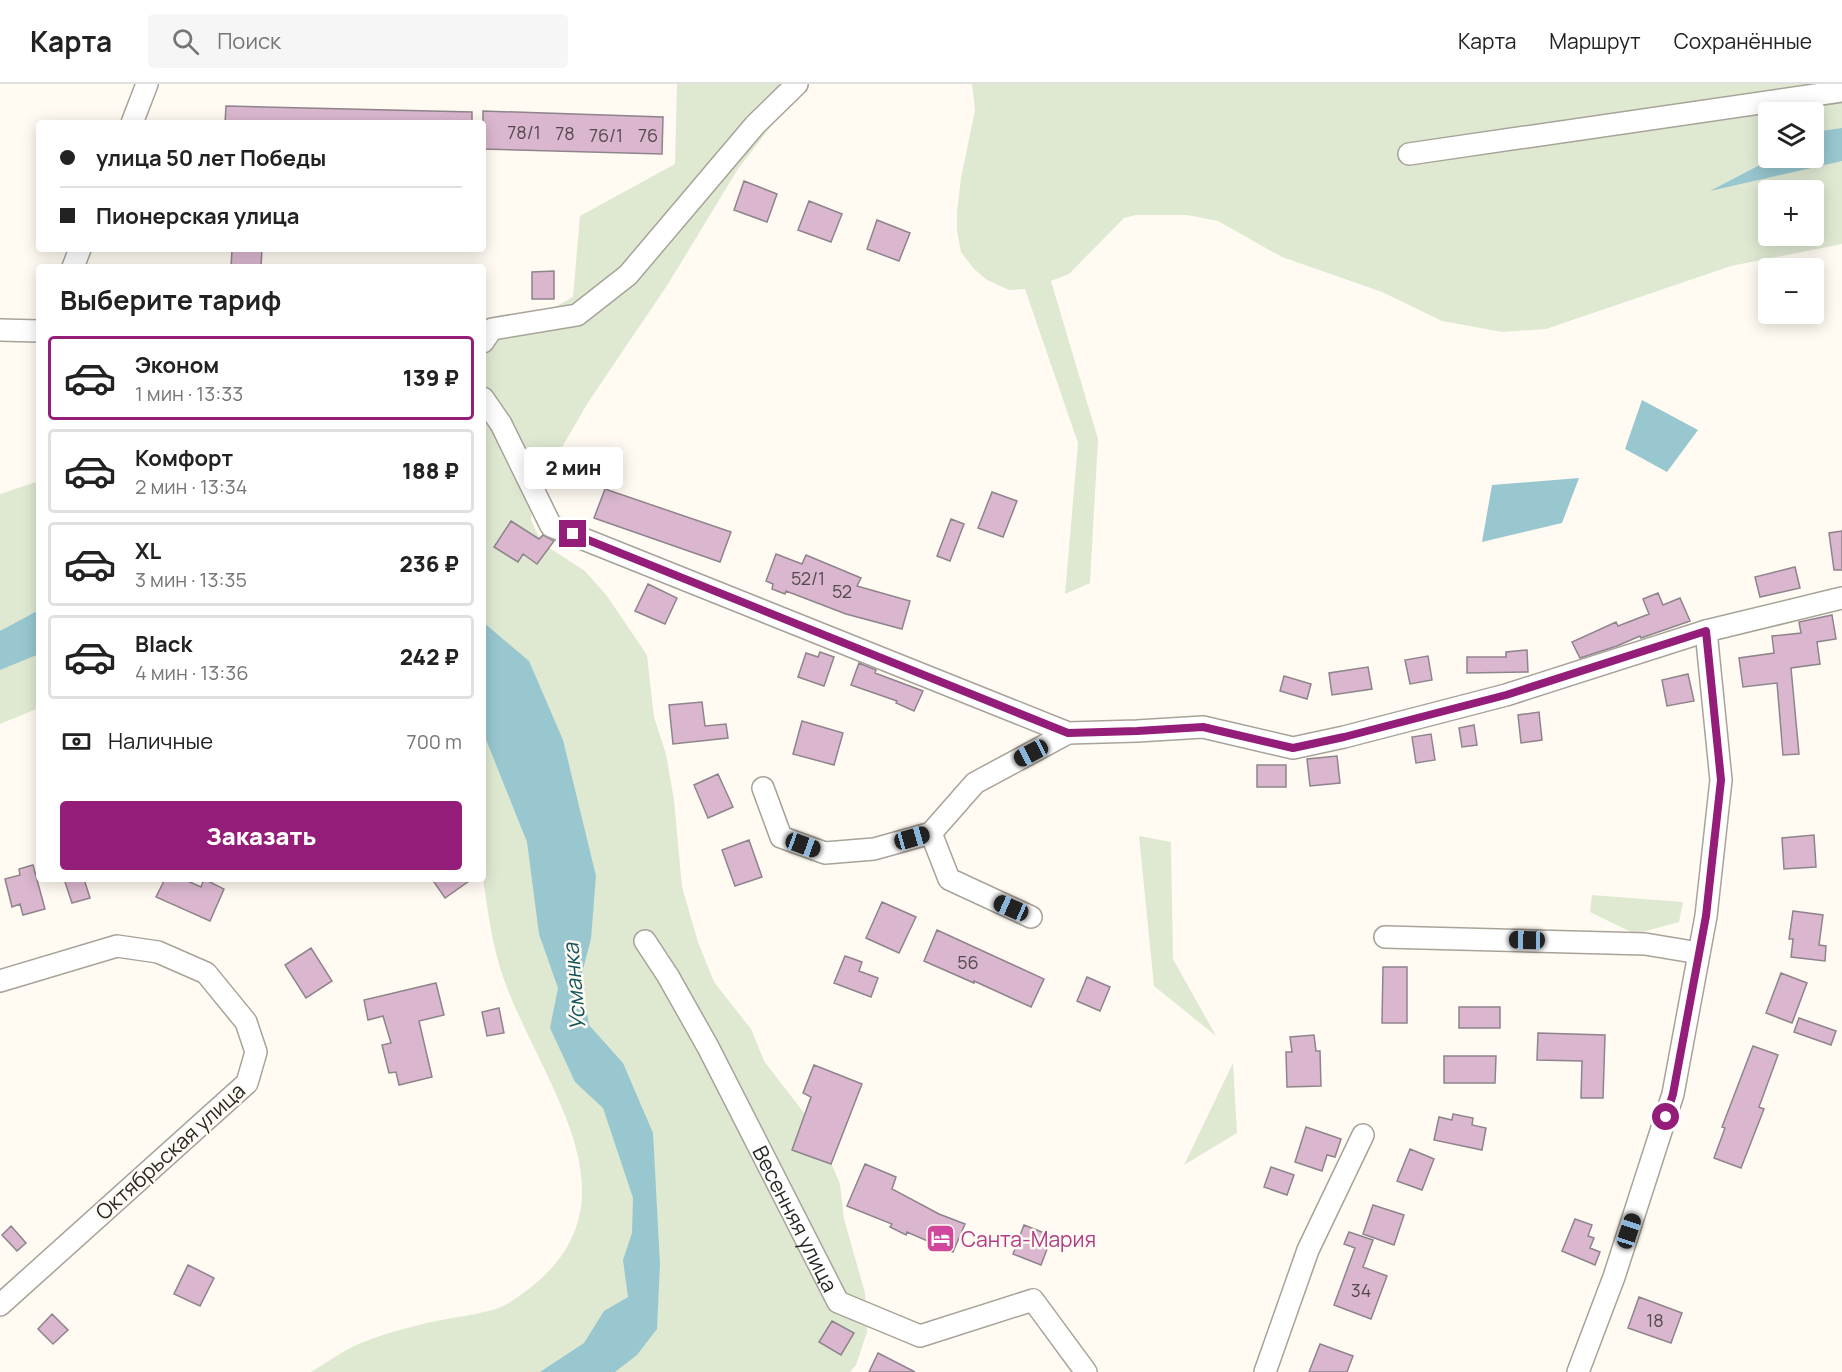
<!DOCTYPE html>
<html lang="ru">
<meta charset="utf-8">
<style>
body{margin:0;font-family:Manrope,sans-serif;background:#f6f6f6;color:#222;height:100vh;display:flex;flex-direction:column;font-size:22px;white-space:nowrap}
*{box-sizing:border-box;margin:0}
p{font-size:20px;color:#767676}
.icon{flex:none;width:33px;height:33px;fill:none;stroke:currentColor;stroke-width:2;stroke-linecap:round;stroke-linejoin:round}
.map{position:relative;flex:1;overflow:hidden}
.panel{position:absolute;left:36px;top:180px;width:450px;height:618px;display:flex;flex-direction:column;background:#fff;border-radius:6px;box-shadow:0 3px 15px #0003}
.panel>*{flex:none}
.guide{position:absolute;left:36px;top:36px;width:450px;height:132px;border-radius:6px;box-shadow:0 3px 15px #0003;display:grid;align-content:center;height:132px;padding:0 24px;background:#fff}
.buttons{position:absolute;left:1758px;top:18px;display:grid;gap:12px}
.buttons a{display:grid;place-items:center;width:66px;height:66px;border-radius:6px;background:#fff;box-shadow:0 3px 15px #0003;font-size:30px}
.end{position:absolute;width:27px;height:27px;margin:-14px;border:8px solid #941d7a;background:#fff;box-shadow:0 0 0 3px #fff}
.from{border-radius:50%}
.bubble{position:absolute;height:42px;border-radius:6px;background:#fff;box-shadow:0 3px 15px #0003;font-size:20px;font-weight:800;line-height:42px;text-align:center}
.car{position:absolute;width:18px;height:36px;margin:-18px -9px;border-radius:8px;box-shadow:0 0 4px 2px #0007;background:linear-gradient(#222 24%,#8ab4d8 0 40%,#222 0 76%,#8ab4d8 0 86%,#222 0)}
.guide b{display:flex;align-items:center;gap:21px;height:57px;font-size:22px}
.guide b+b{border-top:2px solid #e0e0e0}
.guide i{width:15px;height:15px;background:#222}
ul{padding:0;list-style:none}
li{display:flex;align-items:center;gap:18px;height:84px;margin:0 12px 9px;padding:0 12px;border:3px solid #e0e0e0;border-radius:6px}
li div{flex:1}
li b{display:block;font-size:22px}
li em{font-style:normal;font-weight:800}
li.selected{border-color:#941d7a}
li>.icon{width:54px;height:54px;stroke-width:1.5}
h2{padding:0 24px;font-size:27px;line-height:72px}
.pay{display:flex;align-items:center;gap:15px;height:66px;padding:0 24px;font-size:22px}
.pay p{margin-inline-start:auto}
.primary-button{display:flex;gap:12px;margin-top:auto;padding:12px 24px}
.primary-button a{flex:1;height:69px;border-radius:6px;background:#941d7a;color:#fff;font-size:24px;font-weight:800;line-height:69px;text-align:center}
header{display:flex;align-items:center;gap:36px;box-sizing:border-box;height:84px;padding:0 30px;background:#fff;border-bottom:2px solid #e0e0e0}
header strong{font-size:28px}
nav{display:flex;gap:33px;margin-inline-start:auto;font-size:21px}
.search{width:420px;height:54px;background:#f6f6f6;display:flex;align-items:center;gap:15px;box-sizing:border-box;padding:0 21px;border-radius:6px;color:#767676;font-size:22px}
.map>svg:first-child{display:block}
</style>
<header>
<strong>Карта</strong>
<div class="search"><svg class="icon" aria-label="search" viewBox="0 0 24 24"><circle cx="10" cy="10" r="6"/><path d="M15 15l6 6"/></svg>Поиск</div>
<nav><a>Карта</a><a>Маршрут</a><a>Сохранённые</a></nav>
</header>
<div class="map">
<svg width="1842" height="1288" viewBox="0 0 1842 1288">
<rect width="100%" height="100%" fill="#fffbf2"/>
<path fill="#dfe9d2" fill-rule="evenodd" d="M677,0H805L795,11L738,85L668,200L587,320L538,405L533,419L531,436L538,451L551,465L585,487L607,512L647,571L654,633L666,670L674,716L682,803L698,858L714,898L751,945L764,977L818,1047L840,1100L844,1135L865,1209L867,1248L856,1281L850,1288H311C325,1280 339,1269 354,1262C374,1253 398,1246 419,1241C442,1234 488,1231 507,1220C656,1128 544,1008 503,893C492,862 488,827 483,795V262L573,213L580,132L675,80Z
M972,0H1842V160L1731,182L1546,245L1502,248L1442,237L1382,208L1282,173L1218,137L1187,131H1136L1124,134L1069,190L1051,197L1098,355L1090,499L1065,510L1078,359L1025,205L1009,206L987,196L974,185L961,168L957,147V127L961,94L975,26ZM1768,28H1814V74H1768ZM1768,106H1814V152H1768Z
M39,397V624L0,640V410Z
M1139,752L1171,758L1173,875L1216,952L1154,902Z
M1592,811L1683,818L1679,838L1635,850L1590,828Z
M1233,979L1237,1049L1184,1081Z"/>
<path fill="#98c7d0" d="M1842,44V77L1710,107L1773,74H1814V51L1821,47Z
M1642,316L1698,346L1667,388L1625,365Z
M1579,394L1562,439L1482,458L1492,401Z
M39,526V570L0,586V547Z
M483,538L529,577L563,656L596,792L591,855L581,893L589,941L623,979L653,1049L660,1180L657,1245L637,1271L615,1288H540L584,1259L604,1227L628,1213L623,1176L632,1149L633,1114L603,1024L575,998L550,944L558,904L539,850L527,758L483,648Z"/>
<path fill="#dab7ce" stroke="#8e848b" stroke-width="1.5" d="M226,22L472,28V39H225Z
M483,27L663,33L662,70L483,65Z
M744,97L777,110L767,138L734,126Z
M809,117L842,130L831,158L798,146Z
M877,136L910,149L899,177L867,165Z
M232,165H262L261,183H231Z
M554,187V215H532V188Z
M605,405L731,448L720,478L594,434Z
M992,408L1017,417L1003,453L978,444Z
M951,435L964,440L950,477L937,472Z
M511,437L539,455L543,451L554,457L537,480L523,470L518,478L494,463Z
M1842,447V486H1834L1829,449Z
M776,470L802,480L806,471L861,494L857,502L910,517L902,545L846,530L786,507L785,510L772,505L773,500L766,497Z
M1795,483L1800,504L1760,513L1755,493Z
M648,500L677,514L665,540L635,527Z
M1658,509L1663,521L1680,514L1690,537L1641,554L1640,552L1617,562L1580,574L1572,558L1616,538L1618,542L1649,530L1643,515Z
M1832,531L1836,555L1817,558L1820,580L1791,584L1799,670L1783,671L1777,599L1743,603L1739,574L1774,569L1772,552L1801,549L1799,538Z
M1527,566L1528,588L1467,589V573H1506V568Z
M820,568L834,573L824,602L798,593L806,569L818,573Z
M1428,572L1432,596L1410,600L1405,576Z
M859,579L876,586L875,589L923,607L914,627L896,619L897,617L851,601Z
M1368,583L1372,605L1332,611L1329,589Z
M1688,590L1694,617L1667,622L1662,596Z
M1284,592L1311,600L1307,615L1280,607Z
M702,618L705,642L726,640L728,654L673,660L669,621Z
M1539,628L1542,656L1521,659L1518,631Z
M802,637L843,649L834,681L793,670Z
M1474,641L1477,661L1462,663L1459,644Z
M1431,650L1435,676L1416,679L1412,653Z
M1337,672L1340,699L1310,702L1307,675Z
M1257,681H1286V703H1257Z
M718,690L733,723L708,734L694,701Z
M1814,751L1816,783L1784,785L1782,754Z
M749,756L762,793L735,802L722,766Z
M33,781L45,825L23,831L20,820L12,823L5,795L20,791L19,785Z
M64,795H84L90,814L72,819Z
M165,795H183L201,803L204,795L224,805L210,837L156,813Z
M432,795H472L445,814Z
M882,818L916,833L899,869L866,854Z
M1793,827L1823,831L1819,861L1826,862L1825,877L1791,873L1793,855H1789Z
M937,846L1044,895L1031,923L974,897V899L924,877Z
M311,864L332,897L306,914L285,881Z
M845,872L862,878L859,887L878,894L871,913L834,899Z
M1383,883H1407V939H1382Z
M1781,889L1807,899L1792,939L1766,929Z
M1087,893L1110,903L1100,927L1077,917Z
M436,899L444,931L419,937L432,993L399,1001L396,988L389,989L382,961L391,959L383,932L368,936L364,916Z
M1459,923H1500V944H1459Z
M499,924L504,949L487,952L482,928Z
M1799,934L1836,947L1831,961L1794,948Z
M1538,949L1605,951L1603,1014H1581L1582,977L1537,976Z
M1314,951L1316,967H1320L1321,1002L1287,1003L1286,968H1292L1290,953Z
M1753,962L1778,971L1759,1023L1764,1025L1741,1084L1714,1074L1725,1044L1722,1043Z
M1444,972H1496L1495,999H1444Z
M814,981L862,1000L831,1080L792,1066L811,1013L803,1009Z
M1453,1030L1473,1034L1472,1041L1486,1044L1482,1066L1434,1056L1439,1033L1452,1036Z
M1306,1043L1341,1055L1335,1073L1327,1071L1322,1087L1295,1078Z
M1410,1065L1434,1075L1422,1106L1397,1097Z
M865,1080L896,1093L892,1105L939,1130L965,1140L953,1168L907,1148L906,1151L890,1143L892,1140L847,1122Z
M1271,1083L1294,1091L1287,1111L1264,1103Z
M1373,1121L1404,1131L1394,1161L1363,1150Z
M1575,1135L1592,1141L1588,1152L1594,1154L1590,1164L1600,1168L1595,1181L1562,1167Z
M1024,1141L1052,1152L1041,1181L1013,1170Z
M11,1142L26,1159L17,1167L2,1151Z
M1349,1148L1373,1156L1363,1183L1387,1192L1371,1235L1334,1221L1355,1164L1344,1160Z
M188,1181L214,1194L200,1222L174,1210Z
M1639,1213L1682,1229L1671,1259L1628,1244Z
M52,1230L68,1246L53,1260L38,1245Z
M832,1237L854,1249L841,1271L819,1258Z
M1320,1260L1353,1272L1347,1288H1309Z
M878,1269L915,1288H869Z"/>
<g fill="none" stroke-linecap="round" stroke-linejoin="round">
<defs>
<g id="minor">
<path d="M132,39L147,0"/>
<path d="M1409,70L1842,7"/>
<path d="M73,183L80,165"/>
<path d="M0,246L39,247"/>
<path d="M483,258L492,245L577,231L628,191L755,41L797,0"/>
<path d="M483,314L501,340L551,442L1068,649L1137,647L1203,643L1293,664L1344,653L1506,611L1706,547L1842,514"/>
<path d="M763,704L781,753L825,769L874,765L931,749L975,699L1068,649"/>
<path d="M931,749L949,795L1031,833"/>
<path d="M1385,853L1645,860L1699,869"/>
<path id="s1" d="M645,857L668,892L708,963L838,1218L920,1252L1033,1216L1086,1288"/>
<path d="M0,897L117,862L158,868L206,889L246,938L256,968L247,999L0,1221"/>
<path d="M1265,1288L1308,1166L1363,1051"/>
<path d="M1578,1288L1614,1193L1673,1010L1706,832L1721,696L1706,547"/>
</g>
</defs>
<use href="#minor" stroke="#a8a399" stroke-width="24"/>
<use href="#minor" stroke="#fff" stroke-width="21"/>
</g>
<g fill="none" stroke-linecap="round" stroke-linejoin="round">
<path stroke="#941d7a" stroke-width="8" d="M573,450L1068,649L1137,647L1203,643L1293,664L1344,653L1506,611L1706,547L1721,696L1706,832L1673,1010L1666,1033"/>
</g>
<defs>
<symbol id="hotel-square" viewBox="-11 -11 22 22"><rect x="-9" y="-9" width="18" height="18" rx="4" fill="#d1479c" stroke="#fffbf2"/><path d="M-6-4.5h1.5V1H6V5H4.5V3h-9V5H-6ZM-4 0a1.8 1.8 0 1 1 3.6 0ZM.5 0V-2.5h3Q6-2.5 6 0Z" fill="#fff"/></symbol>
</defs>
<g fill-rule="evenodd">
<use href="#hotel-square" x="924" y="1138" width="33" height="33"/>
</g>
<g text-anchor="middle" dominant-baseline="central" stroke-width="5" stroke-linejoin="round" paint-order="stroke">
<g font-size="18" fill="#554b4e">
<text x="524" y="48">78/1</text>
<text x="565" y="49">78</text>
<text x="606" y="51">76/1</text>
<text x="648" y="51">76</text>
<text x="808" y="494">52/1</text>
<text x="842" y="507">52</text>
<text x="968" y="878">56</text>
<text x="1361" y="1206">34</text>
<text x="1655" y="1236">18</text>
</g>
<g font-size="21" fill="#292723" stroke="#fffbf2">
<text transform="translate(170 1067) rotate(-42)">Октябрьская улица</text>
<text stroke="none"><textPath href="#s1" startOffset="316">Весенняя улица</textPath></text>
</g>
<g font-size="21" fill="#b23c85" stroke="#fffbf2" text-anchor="start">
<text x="961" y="1155">Санта-Мария</text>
</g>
<g font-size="22" font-style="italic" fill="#13555f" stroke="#fffbf2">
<text transform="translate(574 903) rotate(-95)">Усманка</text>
</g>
</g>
</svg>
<div class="buttons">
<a><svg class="icon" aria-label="layers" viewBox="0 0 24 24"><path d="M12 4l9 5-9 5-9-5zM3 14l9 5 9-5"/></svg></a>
<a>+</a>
<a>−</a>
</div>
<i class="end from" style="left:1666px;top:1033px"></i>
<i class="end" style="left:573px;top:450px"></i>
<div class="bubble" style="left:524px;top:363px;width:99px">2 мин</div>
<i class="car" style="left:1031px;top:669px;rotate:242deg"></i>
<i class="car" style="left:912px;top:754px;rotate:74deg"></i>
<i class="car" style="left:803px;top:761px;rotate:110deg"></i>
<i class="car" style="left:1011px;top:824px;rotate:294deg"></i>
<i class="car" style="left:1527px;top:856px;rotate:271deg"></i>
<i class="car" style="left:1629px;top:1147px;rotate:18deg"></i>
<div class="guide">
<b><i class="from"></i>улица 50 лет Победы</b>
<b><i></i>Пионерская улица</b>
</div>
<section class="panel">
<h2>Выберите тариф</h2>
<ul>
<li class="selected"><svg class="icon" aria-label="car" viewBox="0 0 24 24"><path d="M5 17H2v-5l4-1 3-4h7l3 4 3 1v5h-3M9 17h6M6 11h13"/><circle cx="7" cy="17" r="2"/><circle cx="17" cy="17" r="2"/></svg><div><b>Эконом</b><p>1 мин · 13:33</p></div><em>139 ₽</em></li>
<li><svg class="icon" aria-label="car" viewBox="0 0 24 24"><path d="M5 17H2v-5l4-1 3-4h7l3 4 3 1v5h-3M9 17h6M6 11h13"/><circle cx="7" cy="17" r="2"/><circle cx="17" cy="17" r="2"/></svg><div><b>Комфорт</b><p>2 мин · 13:34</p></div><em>188 ₽</em></li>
<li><svg class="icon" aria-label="car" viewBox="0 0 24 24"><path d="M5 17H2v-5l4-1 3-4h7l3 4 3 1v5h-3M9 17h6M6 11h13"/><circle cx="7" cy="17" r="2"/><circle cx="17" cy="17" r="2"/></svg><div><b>XL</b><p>3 мин · 13:35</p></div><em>236 ₽</em></li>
<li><svg class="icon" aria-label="car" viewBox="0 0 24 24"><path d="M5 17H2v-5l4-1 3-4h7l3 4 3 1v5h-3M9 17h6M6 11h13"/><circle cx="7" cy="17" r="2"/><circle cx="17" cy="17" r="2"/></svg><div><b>Black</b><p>4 мин · 13:36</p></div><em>242 ₽</em></li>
</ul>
<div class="pay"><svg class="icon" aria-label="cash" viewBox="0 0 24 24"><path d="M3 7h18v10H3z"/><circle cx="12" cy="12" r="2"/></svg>Наличные<p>700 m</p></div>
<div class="primary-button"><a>Заказать</a></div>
</section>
</div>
